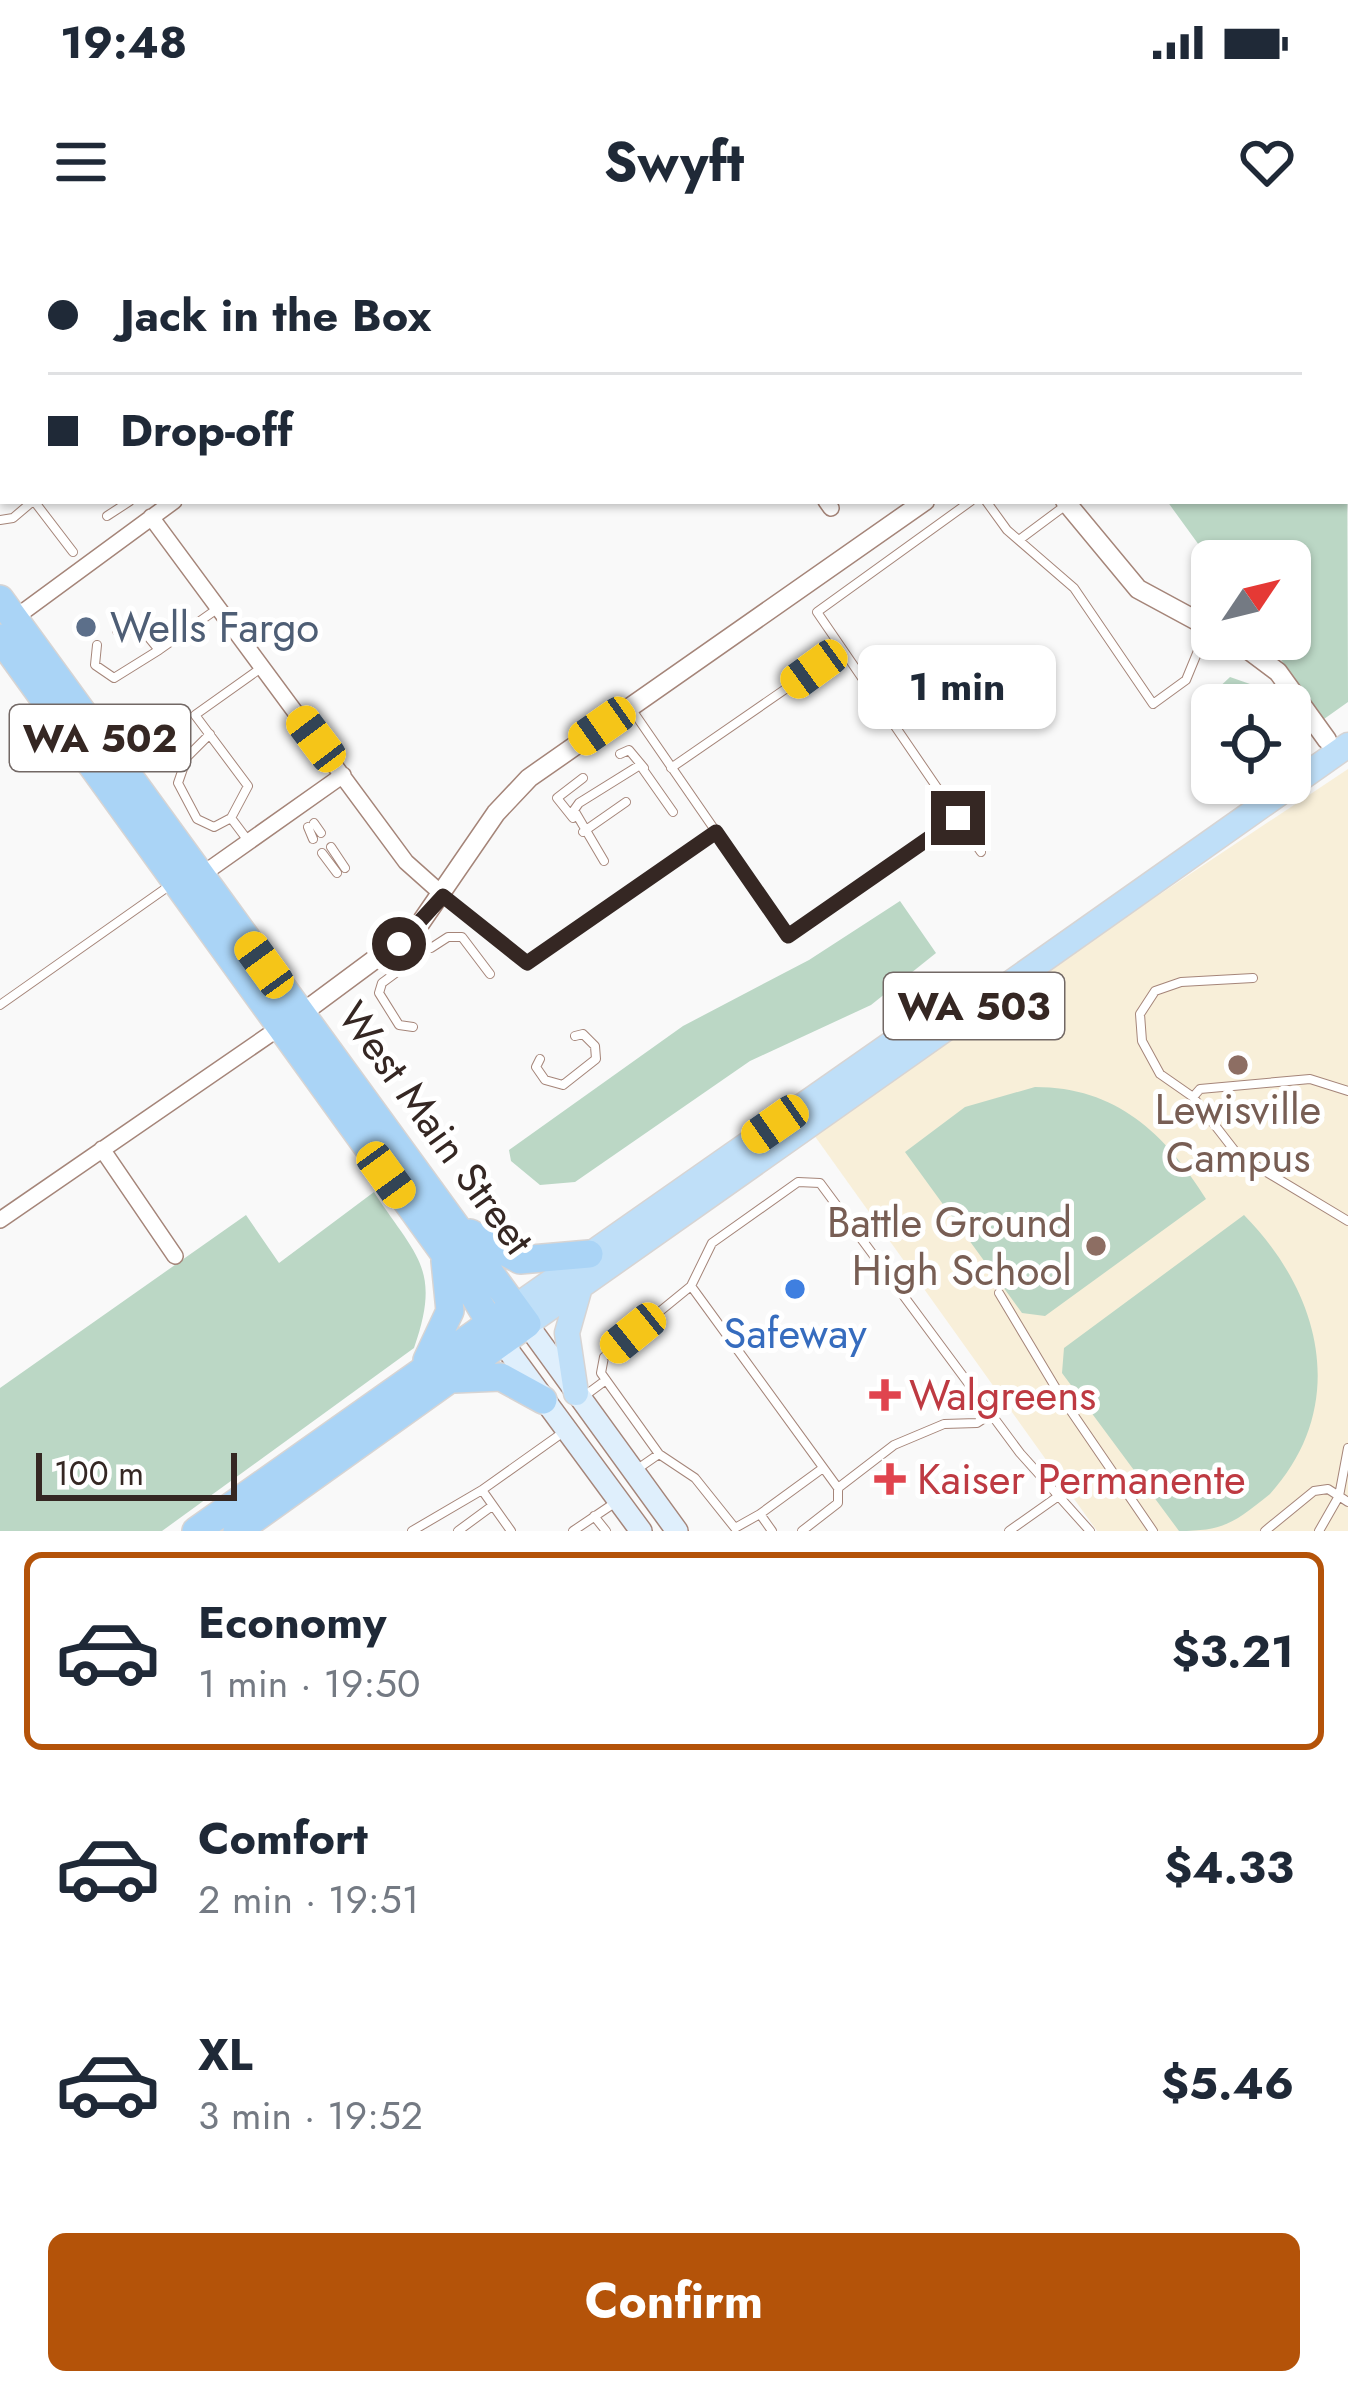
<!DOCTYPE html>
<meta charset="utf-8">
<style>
body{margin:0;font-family:Jost,sans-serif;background:#f6f6f7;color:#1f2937;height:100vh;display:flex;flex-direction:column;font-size:45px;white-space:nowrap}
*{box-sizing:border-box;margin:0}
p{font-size:39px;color:#747a83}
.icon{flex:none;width:66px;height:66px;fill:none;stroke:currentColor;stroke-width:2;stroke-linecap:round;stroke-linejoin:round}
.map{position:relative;height:1291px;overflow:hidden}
.sheet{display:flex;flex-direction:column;background:#fff;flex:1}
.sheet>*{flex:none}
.guide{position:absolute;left:0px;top:0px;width:1350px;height:264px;box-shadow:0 3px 9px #0004;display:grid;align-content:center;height:264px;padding:0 48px;background:#fff}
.needle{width:78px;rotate:55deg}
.tools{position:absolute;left:1191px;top:300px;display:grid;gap:24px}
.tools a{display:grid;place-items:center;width:120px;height:120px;border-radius:18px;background:#fff;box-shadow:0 3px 9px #0004;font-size:60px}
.scale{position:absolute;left:36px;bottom:30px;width:201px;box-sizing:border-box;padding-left:12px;border:6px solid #352723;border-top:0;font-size:33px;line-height:42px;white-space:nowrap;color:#352723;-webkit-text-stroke:9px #fff;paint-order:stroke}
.end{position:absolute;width:54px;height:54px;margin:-27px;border:15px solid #352723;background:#fff;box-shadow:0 0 0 6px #fff}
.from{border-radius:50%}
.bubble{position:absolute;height:84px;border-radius:18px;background:#fff;box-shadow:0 3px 9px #0004;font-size:39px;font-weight:700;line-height:84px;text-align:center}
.car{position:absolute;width:36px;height:72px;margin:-36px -18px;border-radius:15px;box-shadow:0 0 9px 3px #0007;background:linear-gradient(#f5c518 24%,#345 0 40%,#f5c518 0 76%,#345 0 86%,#f5c518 0)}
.guide b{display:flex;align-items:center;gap:42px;height:114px;font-size:45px}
.guide b+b{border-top:3px solid #e0e1e3}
.guide i{width:30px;height:30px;background:#1f2937}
ul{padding:21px 0 0;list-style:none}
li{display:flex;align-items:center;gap:36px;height:198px;margin:0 24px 18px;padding:0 24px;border:6px solid transparent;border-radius:18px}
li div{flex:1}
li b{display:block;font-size:45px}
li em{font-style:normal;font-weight:700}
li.current{border-color:#b45309}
li>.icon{width:108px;height:108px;stroke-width:1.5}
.action{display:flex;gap:24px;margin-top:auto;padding:24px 48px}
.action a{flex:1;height:138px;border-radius:18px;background:#b45309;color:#fff;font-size:48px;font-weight:700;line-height:138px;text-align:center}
.status{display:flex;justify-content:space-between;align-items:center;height:84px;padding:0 60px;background:#fff;direction:ltr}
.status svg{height:33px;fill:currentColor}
header{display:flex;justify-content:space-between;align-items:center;height:156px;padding:0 48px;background:#fff;font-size:54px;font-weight:700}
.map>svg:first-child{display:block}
</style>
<div class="status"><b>19:48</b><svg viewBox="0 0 49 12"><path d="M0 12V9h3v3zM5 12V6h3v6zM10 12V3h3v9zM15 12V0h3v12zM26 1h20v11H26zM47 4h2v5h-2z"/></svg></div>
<header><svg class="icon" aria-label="menu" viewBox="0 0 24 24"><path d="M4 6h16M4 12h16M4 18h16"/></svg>Swyft<svg class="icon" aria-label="heart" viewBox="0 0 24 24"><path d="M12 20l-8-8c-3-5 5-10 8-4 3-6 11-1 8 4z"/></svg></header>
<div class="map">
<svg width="1348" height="1291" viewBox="0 0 1348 1291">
<rect width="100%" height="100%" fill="#f9f9f9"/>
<path fill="#f8efd9" d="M1348,529V1291H1097L814,895L1058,722Z"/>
<path fill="#bbd7c5" d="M1347,153L1348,462L1324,479L1266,399H1290V321L1212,323L1167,261H1347Z
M1230,437L1250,444L1266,465H1212L1211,512L1204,509L1191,482L1194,471Z
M900,661L936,713L871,765L750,821L575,942L540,945L511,921L509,910L683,786L809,720Z
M1035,847C1116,847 1165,893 1206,959L1045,1076L1022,1073L905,912L965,867Z
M374,952C416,1017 442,1028 414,1108L162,1291H0V1148L246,975L279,1023Z
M1244,975C1324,1056 1348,1168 1270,1254C1235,1282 1225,1291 1179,1291L1062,1133L1064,1108Z"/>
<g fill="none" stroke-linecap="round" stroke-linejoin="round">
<defs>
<path id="service" d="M23,0L25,3
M68,0L70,3
M773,0V3
M898,0L902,3
M79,3L84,0
M0,13L3,18
M0,61L3,59
M0,177L3,181
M0,216L3,214
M0,245L3,241
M34,261L73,312
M971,261L817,372L981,612
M986,261L1007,290L1074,348L1153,464L1186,440L1207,389
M107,276L130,261
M0,280L13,278L33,261
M1019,300L1066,265
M97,405L95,425L114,438L159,410L141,388L117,391
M159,410L217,369
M630,467L788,696L958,578
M210,494L187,517L178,543L197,579L214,587L231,578
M620,514L629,510L644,528
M671,528L842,410
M573,578L557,558L583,538
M314,583L321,593
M308,587L313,599
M583,592L626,562
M249,602L231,578L248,546L195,475L261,428
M331,607L345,628
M322,613L337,633
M604,621L574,570L579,563L640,525L673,572
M443,655L527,723L716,593
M431,708L448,697H462L490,734
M413,721L425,713
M405,726L382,743L379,753L399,785L413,787
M1253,738L1181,742L1155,751L1140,774L1142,801L1160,834L1193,857L1238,915L1348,981
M0,765L169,646
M540,819L536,827L545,840L563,845L596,819L595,806L583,794L575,796
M1193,857L1200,849L1310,839L1348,851
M691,1046L712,1003L798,942L820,943L1020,1213L1090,1291
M999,1053L1060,1155L1153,1291
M583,1157L606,1140
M636,1230L659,1214
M838,1248L894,1205L944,1184L977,1183L991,1174
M482,1250L511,1291
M760,1274L823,1228
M594,1276L606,1291
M412,1291L482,1250L565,1191
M458,1291L492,1266
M573,1291L616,1262
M772,1291L760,1274L735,1288L695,1238L659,1214L601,1133L604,1117L691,1046L838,1248V1263L802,1291
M1009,1291L1060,1255
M1265,1291L1314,1251L1328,1249L1348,1262
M1319,1291L1339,1256L1348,1208"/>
<path id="minor" d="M208,0L211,3
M320,0L322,3
M636,0L638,3
M1332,0L1334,3
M369,3L373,0
M537,3L542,0
M1347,20L1348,22
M826,261L831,268
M151,277L406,622L443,655
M12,380L174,261
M200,636L343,535
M102,909L175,1016
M0,980L279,788"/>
<path id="tertiary" d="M1065,261L1138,349L1212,389
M1234,399L1278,432L1327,500
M301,774L417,688L496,573L529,538L925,261"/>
<path id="secondary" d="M527,1084L677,1291
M502,1102L641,1291"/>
<path id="primary" d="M515,1067L965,752
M527,1084L1348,505
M576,1153L567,1093L580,1047"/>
<path id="trunk" d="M0,359L527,1084L237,1291
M0,398L470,1049L502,1102
M470,993L520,1020L589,1014
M427,1120L450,1071L445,1021
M455,1139L501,1137L543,1160
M196,1291L506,1072"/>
</defs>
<use href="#service" stroke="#a58579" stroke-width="10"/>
<use href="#minor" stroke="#a58579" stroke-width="18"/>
<use href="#tertiary" stroke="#a58579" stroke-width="21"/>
<use href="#secondary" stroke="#a58579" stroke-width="24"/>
<use href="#primary" stroke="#d7d4d3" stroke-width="27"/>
<use href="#trunk" stroke="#d7d4d3" stroke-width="30"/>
<use href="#service" stroke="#fff" stroke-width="8"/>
<use href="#minor" stroke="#fff" stroke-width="15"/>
<use href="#tertiary" stroke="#fff" stroke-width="18"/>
<use href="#secondary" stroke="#dfeffc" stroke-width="21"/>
<use href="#primary" stroke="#bfdff8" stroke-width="24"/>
<use href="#trunk" stroke="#aad4f6" stroke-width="27"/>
</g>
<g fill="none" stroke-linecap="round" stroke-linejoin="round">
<path stroke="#352723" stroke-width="15" d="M399,704L443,656L527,723L716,592L788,696L958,578"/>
</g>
<circle fill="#5c6f8a" stroke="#fff" stroke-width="4.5" cx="86" cy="387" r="12"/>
<g fill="#8d6e63" stroke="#fff" stroke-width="4.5">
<circle cx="1238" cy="825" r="12"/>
<circle cx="1096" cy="1006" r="12"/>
</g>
<circle fill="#3f7fe0" stroke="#fff" stroke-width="4.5" cx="795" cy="1049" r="12"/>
<g fill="#e0444e" stroke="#fff" stroke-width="4.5">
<path d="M879 1137h12v12h12v12h-12v12h-12v-12h-12v-12h12z"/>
<path d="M884 1221h12v12h12v12h-12v12h-12v-12h-12v-12h12z"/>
</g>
<g text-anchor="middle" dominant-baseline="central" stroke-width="10" stroke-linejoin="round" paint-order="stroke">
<g fill="#fff" stroke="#726865" stroke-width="3">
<rect x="10" y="465" width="180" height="66" rx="9"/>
<rect x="884" y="733" width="180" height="66" rx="9"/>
</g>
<g font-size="39" font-weight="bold" fill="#352723">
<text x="100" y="498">WA 502</text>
<text x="974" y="766">WA 503</text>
</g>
<g font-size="42" fill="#4e5e75" stroke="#fff" text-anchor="start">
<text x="110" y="387">Wells Fargo</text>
</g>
<g font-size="42" fill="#785e54" stroke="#fff">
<text x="1238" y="869">Lewisville<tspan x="1238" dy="48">Campus</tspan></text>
<text x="1072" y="982" text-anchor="end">Battle Ground<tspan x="1072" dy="48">High School</tspan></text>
</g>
<g font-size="42" fill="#352723" stroke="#fff">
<text transform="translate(436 888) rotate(54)">West Main Street</text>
</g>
<g font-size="42" fill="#366cbe" stroke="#fff">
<text x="795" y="1093">Safeway</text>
</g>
<g font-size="42" fill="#be3a42" stroke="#fff" text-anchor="start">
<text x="909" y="1155">Walgreens</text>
<text x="917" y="1239">Kaiser Permanente</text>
</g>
</g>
</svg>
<div class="tools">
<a><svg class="needle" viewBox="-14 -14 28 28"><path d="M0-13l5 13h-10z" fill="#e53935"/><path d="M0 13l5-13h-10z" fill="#747a83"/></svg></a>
<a><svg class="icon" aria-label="locate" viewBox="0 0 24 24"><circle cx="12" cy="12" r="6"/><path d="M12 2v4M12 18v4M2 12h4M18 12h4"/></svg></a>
</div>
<div class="scale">100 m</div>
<i class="end from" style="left:399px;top:704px"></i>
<i class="end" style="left:958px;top:578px"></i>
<div class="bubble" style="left:858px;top:405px;width:198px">1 min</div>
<i class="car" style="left:814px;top:429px;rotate:234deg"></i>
<i class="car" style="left:602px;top:486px;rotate:235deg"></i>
<i class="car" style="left:316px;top:499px;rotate:323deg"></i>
<i class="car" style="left:264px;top:725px;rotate:324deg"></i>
<i class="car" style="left:775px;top:884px;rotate:235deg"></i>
<i class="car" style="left:386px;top:935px;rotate:144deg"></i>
<i class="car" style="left:633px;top:1093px;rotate:231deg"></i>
<div class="guide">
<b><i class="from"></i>Jack in the Box</b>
<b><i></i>Drop-off</b>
</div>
</div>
<section class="sheet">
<ul>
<li class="current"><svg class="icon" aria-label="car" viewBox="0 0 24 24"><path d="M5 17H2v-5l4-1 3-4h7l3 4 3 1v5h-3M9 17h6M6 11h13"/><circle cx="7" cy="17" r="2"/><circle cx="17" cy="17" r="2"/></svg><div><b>Economy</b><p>1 min · 19:50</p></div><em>$3.21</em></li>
<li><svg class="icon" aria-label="car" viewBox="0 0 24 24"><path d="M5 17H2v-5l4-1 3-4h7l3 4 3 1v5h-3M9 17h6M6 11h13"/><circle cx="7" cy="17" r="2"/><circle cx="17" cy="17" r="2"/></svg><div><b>Comfort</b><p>2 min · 19:51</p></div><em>$4.33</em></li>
<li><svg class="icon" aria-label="car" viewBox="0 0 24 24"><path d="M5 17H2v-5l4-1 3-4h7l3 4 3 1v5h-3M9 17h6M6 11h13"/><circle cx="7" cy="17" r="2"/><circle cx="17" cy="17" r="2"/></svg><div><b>XL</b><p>3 min · 19:52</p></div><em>$5.46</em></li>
</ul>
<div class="action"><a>Confirm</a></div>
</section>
